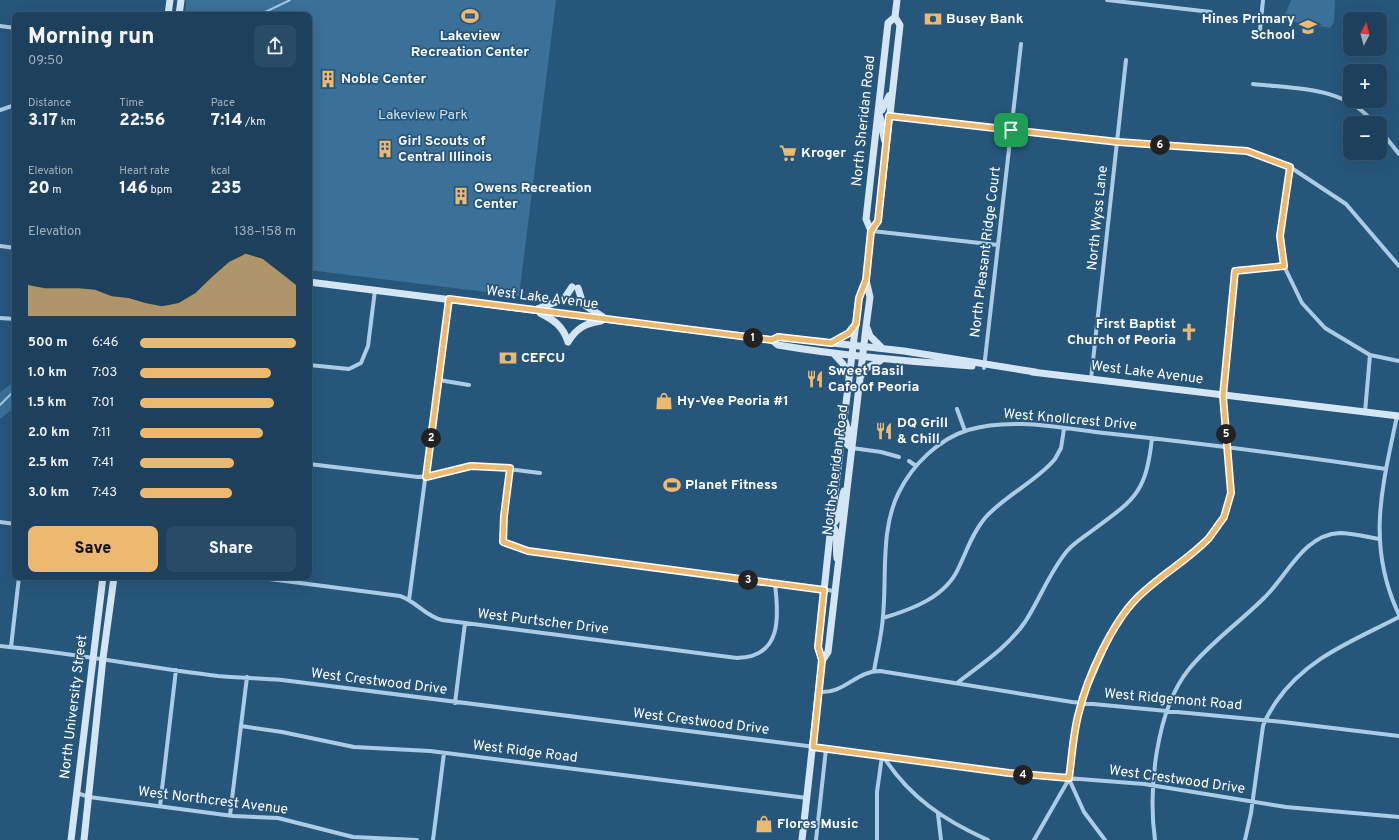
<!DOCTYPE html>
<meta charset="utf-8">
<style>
body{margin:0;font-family:Overpass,sans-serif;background:#2a4b65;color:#f1f3f6;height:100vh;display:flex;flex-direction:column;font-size:15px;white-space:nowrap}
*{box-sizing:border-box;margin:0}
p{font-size:13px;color:#a0afbb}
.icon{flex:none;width:22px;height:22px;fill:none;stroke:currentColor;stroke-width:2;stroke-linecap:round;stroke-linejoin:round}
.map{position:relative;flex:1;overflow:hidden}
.sheet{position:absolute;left:12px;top:12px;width:300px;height:568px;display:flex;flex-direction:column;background:#1d405c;border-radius:8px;box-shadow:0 4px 16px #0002,0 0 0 1px #3b5972}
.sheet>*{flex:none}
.needle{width:26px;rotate:6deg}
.buttons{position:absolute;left:1343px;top:12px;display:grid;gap:8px}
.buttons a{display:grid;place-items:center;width:44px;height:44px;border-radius:8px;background:#1d405c;box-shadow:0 4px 16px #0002,0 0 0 1px #3b5972;font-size:20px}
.pin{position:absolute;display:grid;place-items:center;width:34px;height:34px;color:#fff;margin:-17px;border-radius:8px;box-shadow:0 2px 6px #0006}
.km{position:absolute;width:20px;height:20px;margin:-10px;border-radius:50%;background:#222;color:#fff;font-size:11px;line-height:20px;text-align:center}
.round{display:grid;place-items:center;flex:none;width:42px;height:42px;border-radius:8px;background:#2a4b65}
.headline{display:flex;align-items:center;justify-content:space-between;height:68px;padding:0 16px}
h1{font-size:22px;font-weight:800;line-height:30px}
.stats{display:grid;grid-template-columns:repeat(3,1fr);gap:6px;height:68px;padding:4px 16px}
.stats div{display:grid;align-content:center}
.stats b{font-size:17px;font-weight:800}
.stats small{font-size:11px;font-weight:400}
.stats p{font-size:11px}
.chart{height:112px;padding:8px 16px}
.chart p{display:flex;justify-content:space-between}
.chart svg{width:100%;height:72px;margin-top:4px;fill:#ecb971;opacity:.7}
.cta{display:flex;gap:8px;margin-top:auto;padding:8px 16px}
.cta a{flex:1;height:46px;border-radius:8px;background:#ecb971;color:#111;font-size:16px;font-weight:800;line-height:46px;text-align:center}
.cta a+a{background:#2a4b65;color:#f1f3f6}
ul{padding:0 16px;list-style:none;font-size:13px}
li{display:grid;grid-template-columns:64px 48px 1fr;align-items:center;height:30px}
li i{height:10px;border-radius:5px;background:#ecb971}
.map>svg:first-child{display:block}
</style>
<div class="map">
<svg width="1399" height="840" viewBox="0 0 1399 840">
<rect width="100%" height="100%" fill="#27567b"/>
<path fill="#3b7098" d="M186,0H556L519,296L309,270V15H185Z
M1291,0H1335L1334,22L1330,28L1283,20Z
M15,381V407L0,419V392Z"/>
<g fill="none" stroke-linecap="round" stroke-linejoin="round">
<path stroke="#a0c8e4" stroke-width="2" d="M259,15L290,0
M0,405L15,390"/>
<path stroke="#abcce4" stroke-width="4" d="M1107,0L1211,12
M0,26L15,28
M1260,30L1263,0
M1253,84C1297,89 1344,86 1374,123
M0,110L15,105
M889,116L1118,142L1247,151L1290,167L1346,204L1399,266
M1380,130L1399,154
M1290,167L1280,236L1284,266L1302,303L1325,328L1370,355L1399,361
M872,231L998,245
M0,246L15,248
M0,318L15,319
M309,365L349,369L361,363L368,346L375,290
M984,368L1021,44
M1091,379L1126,60
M439,380L469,385
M1223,395L1235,271L1284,266
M957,409L965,431
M1365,412L1370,355
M1397,416C1382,488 1366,545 1399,615
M852,448L881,452L899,457
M909,461L916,466
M309,464L418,477L429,476L476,465L540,473
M510,469L504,516L503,542L528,551L835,591
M0,522L15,524
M254,577L400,596C416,601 425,616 442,620L737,658C782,657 779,617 775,584
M409,600L449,299
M883,618C913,609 946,597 959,567C967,550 973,532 985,518C1005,495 1036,482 1055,459L1061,448L1064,429
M0,646C73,653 145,667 218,676C239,678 261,678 282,680L935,762L1028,775L1144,784L1286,807L1399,817
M11,647L19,577
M874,671C877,653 882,634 883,616C887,576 880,529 899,492C913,464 939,439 968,430C1011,417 1060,428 1104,433C1199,443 1292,455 1386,469
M957,683C981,664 1007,648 1025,622C1040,599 1049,573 1067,551C1074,543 1084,537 1093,530C1135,499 1146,493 1152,438
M819,692C845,694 855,671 880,671L1072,702L1283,722L1399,736
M455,703L465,623
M241,726L282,732L354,747L430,751L807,798
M883,756C909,797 945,821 988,840
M1069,779L1084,812L1105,840
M77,793L89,797L233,816L278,818L353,837L417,840
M160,806L176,670
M938,814L941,840
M230,815L247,677
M433,840L444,753
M816,840L826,749
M877,840V792L882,756
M1034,840L1069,779L1076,723L1081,703L1115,627L1138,597L1207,540L1217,528L1225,514L1231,487L1223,396
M1155,840C1148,789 1156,710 1189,669C1211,642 1240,622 1264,598C1287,576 1304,534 1340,533C1353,533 1366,537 1379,539
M1245,840L1251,813L1263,726C1266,717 1271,710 1276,702C1306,658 1353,641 1399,617"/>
<path stroke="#d4e6f4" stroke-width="7" d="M168,15L170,0
M179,15L181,0
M885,141C881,131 884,122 878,113L882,110L889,96
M871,231L866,219L888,23L895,17
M309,282L772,340L778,337L904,351L1035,372
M578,288L583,304L603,317
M537,309L564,299L572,287
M540,313C554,320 563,326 568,342
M867,328L870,336L882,348
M772,340L778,345C842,356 907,361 972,366
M568,342C576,329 585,323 601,321
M831,343L849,333L856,324
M834,354L843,364L849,376
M1032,372L1399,416
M861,376L865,369L880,361
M845,421L848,430L847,444L852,448
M837,558C835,548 840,531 831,525C842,519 840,502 844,491
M822,661L828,652L866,327L870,297L866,280
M71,840L103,577
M84,840L103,658L114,577
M802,840L822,661L818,647L831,525L859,298L866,280L871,231L878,221L900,25L895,17L897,0"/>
</g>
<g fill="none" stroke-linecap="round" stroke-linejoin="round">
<g stroke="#fff" stroke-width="8">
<path id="route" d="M889,116L1118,142L1247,151L1290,167L1280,236L1284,266L1235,271L1223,396L1231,493L1224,517L1209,538C1188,560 1159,576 1137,598C1112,623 1087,678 1079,712C1073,733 1072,757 1069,778L1009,773L813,747L822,660L818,647L824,590L528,551L503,542L504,516L510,468L471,466L426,477L449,299L772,340L778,337L831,343L849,333L856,324L859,298L866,280L871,231L878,221Z"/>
</g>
<use href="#route" stroke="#ecb971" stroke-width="5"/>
</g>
<defs>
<g id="stadium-bare" transform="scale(1.38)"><path d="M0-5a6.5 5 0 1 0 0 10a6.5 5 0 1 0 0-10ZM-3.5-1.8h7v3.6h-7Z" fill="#ecb971" stroke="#27567b" stroke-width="2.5" paint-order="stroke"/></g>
<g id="bank-bare" transform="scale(1.38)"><path d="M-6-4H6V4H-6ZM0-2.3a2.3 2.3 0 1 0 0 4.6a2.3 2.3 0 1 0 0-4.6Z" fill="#ecb971" stroke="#27567b" stroke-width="2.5" paint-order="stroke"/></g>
<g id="school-bare" transform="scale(1.38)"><path d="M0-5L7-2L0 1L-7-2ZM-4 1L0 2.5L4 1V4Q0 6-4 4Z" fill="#ecb971" stroke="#27567b" stroke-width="2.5" paint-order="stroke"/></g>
<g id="building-bare" transform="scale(1.38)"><path d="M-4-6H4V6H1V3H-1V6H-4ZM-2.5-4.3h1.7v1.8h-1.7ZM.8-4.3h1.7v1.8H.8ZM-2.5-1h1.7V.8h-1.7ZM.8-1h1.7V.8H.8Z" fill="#ecb971" stroke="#27567b" stroke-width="2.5" paint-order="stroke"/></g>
<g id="supermarket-bare" transform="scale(1.38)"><path d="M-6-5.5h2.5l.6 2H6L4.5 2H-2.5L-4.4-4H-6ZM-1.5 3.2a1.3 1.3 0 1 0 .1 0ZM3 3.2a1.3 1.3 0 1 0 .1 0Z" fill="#ecb971" stroke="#27567b" stroke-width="2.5" paint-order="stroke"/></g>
<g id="church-bare" transform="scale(1.38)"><path d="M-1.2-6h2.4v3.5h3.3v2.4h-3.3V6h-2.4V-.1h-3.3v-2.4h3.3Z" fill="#ecb971" stroke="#27567b" stroke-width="2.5" paint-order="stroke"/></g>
<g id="restaurant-bare" transform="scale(1.38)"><path d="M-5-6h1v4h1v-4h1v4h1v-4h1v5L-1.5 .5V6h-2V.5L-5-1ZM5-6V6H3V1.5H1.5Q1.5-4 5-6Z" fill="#ecb971" stroke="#27567b" stroke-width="2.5" paint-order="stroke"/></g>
<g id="shop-bare" transform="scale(1.38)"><path d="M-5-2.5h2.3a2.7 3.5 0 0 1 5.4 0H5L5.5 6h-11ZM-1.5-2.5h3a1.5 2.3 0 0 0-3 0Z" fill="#ecb971" stroke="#27567b" stroke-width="2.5" paint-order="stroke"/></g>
</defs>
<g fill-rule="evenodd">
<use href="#stadium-bare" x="470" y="16"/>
<use href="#bank-bare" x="933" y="19"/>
<use href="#school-bare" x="1308" y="27"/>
<use href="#building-bare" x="328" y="79"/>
<use href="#building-bare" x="385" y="149"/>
<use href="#supermarket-bare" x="788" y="153"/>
<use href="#building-bare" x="461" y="196"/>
<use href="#church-bare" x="1189" y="332"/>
<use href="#bank-bare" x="508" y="358"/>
<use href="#restaurant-bare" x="815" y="379"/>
<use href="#shop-bare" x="664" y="401"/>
<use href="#restaurant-bare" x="884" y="431"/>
<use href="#stadium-bare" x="672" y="485"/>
<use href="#shop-bare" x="764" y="824"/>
</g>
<g text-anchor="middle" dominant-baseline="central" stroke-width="3.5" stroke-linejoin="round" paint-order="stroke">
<g font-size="14" font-weight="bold" fill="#fff" stroke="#27567b" text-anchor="start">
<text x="946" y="19">Busey Bank</text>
<text x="1295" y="19" text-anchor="end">Hines Primary<tspan x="1295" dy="16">School</tspan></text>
<text x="470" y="36" text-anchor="middle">Lakeview<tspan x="470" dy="16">Recreation Center</tspan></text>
<text x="341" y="79">Noble Center</text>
<text x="398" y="141">Girl Scouts of<tspan x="398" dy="16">Central Illinois</tspan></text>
<text x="801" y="153">Kroger</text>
<text x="474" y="188">Owens Recreation<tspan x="474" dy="16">Center</tspan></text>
<text x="1176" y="324" text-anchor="end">First Baptist<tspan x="1176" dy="16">Church of Peoria</tspan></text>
<text x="521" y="358">CEFCU</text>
<text x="828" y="371">Sweet Basil<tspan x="828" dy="16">Cafe of Peoria</tspan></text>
<text x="677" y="401">Hy-Vee Peoria #1</text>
<text x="897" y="423">DQ Grill<tspan x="897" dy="16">&amp; Chill</tspan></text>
<text x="685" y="485">Planet Fitness</text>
<text x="777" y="824">Flores Music</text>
</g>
<g font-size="14" fill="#cee3f3" stroke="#27567b">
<text x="423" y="115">Lakeview Park</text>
</g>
<g font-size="14" fill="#fff" stroke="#27567b">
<text transform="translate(864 121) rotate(-84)">North Sheridan Road</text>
<text transform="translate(1098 218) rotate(-84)">North Wyss Lane</text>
<text transform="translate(986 252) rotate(-83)">North Pleasant Ridge Court</text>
<text transform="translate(542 298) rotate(7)">West Lake Avenue</text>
<text transform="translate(1147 373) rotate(7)">West Lake Avenue</text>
<text transform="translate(1070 420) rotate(5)">West Knollcrest Drive</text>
<text transform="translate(836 470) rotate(-83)">North Sheridan Road</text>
<text transform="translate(543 622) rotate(7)">West Purtscher Drive</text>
<text transform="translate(379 682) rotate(7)">West Crestwood Drive</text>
<text transform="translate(1173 700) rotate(5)">West Ridgemont Road</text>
<text transform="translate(74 707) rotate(-83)">North University Street</text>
<text transform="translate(701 722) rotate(7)">West Crestwood Drive</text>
<text transform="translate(525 752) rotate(7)">West Ridge Road</text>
<text transform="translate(1177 780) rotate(8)">West Crestwood Drive</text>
<text transform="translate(213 801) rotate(7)">West Northcrest Avenue</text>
</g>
</g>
</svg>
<div class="buttons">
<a><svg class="needle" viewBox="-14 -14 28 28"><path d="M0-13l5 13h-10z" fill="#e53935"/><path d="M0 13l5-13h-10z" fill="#a0afbb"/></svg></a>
<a>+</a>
<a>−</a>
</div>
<div class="pin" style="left:1011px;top:130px;background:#1e9e55"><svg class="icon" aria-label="arrive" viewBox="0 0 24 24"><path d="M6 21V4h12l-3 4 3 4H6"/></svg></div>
<b class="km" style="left:753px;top:338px">1</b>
<b class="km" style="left:431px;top:438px">2</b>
<b class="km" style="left:748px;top:580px">3</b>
<b class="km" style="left:1023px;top:775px">4</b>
<b class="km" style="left:1226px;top:434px">5</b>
<b class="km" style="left:1160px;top:145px">6</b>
<section class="sheet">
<div class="headline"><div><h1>Morning run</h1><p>09:50</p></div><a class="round"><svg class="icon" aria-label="share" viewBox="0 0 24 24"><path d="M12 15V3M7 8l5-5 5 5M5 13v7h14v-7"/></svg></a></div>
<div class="stats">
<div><p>Distance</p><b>3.17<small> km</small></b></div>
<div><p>Time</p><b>22:56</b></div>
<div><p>Pace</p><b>7:14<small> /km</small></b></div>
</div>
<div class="stats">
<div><p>Elevation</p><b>20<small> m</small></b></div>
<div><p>Heart rate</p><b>146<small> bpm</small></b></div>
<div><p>kcal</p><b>235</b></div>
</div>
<div class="chart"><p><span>Elevation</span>138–158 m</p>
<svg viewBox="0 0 160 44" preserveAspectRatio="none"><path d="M0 44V25L10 27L20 27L30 27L40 28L50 32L60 33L70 36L80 38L90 36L100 30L110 20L120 11L130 6L140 9L150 17L160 25V44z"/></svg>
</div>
<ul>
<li><b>500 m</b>6:46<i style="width:100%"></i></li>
<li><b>1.0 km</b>7:03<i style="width:84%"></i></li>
<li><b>1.5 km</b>7:01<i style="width:86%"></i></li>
<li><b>2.0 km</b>7:11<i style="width:79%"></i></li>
<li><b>2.5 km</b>7:41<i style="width:60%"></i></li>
<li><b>3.0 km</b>7:43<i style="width:59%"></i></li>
</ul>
<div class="cta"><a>Save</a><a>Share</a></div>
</section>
</div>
